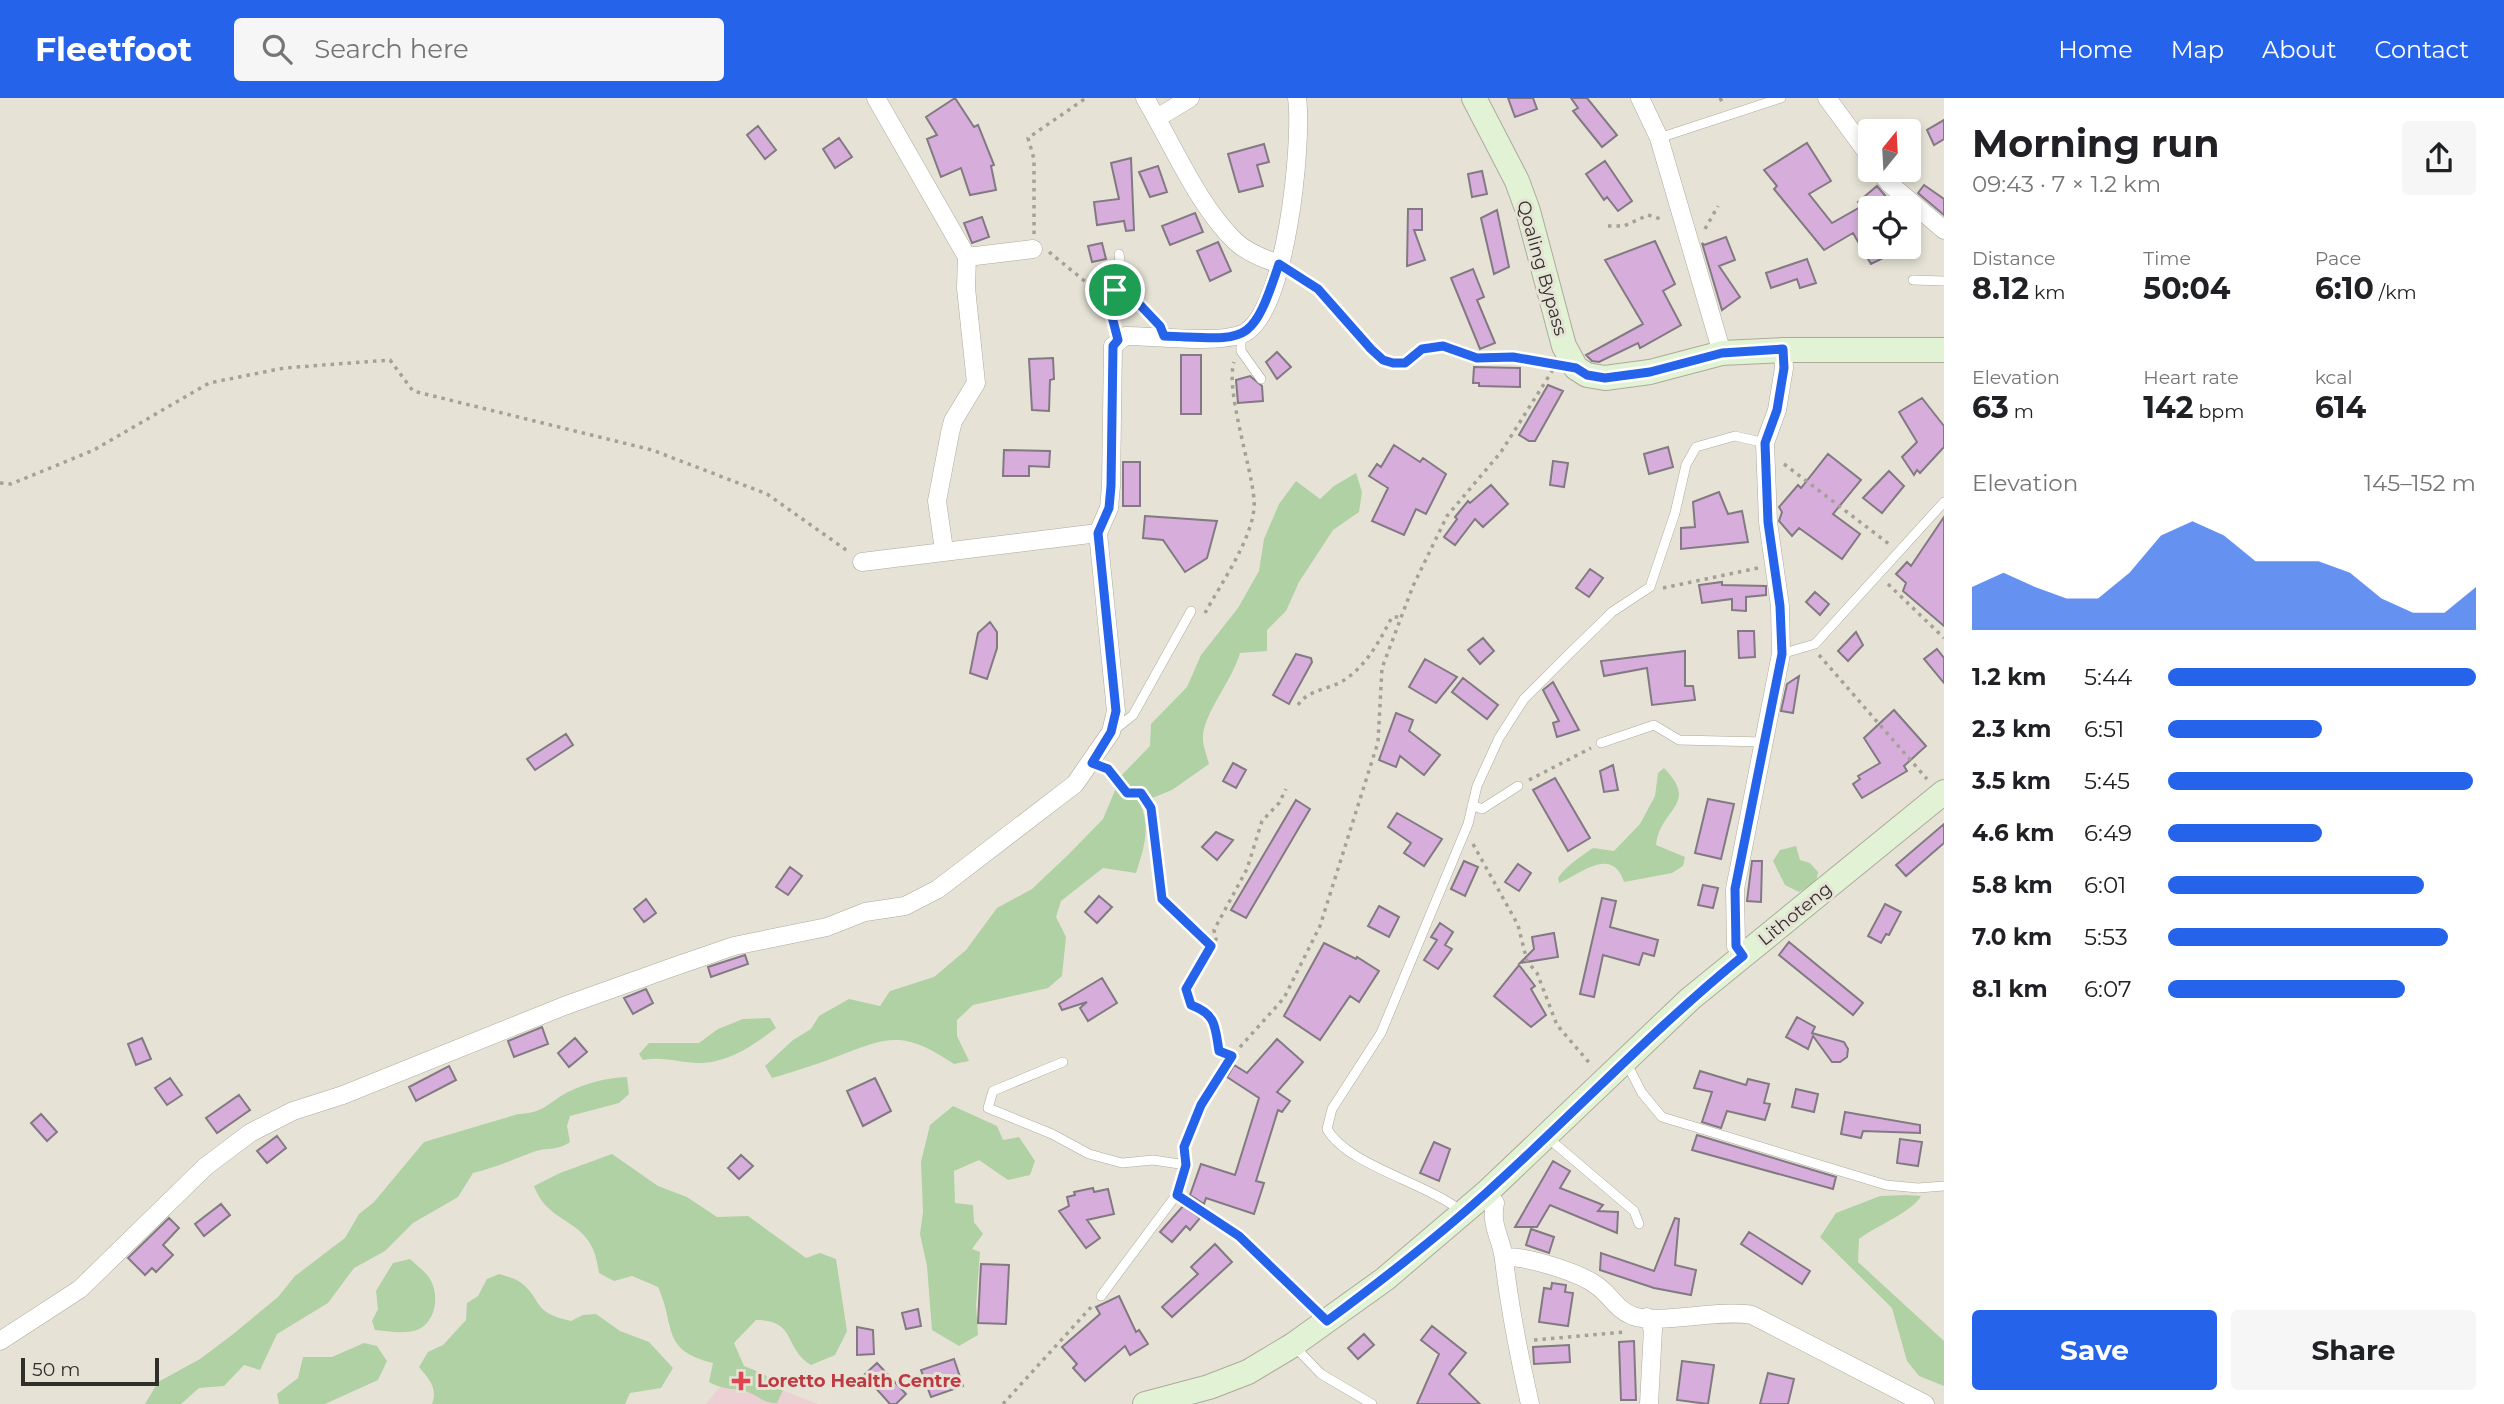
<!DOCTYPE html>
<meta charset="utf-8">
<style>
body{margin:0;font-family:Montserrat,sans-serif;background:#f6f6f6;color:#202124;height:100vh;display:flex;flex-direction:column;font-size:26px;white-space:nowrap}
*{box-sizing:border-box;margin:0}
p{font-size:23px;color:#757577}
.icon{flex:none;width:38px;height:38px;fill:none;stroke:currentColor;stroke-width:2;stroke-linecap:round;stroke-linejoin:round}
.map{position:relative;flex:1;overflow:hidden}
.side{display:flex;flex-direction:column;background:#fff;width:560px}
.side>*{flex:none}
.needle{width:46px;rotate:18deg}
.fabs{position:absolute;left:1858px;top:21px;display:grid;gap:14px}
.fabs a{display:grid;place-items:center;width:63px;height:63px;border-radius:7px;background:#fff;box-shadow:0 4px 10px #0003;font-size:35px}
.scale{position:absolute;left:21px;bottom:18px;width:138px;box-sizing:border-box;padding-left:7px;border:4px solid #302f2a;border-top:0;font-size:19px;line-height:24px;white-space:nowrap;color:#302f2a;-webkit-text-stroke:5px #e6e3d6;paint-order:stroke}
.pin{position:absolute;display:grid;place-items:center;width:60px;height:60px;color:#fff;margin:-30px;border:4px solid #fff;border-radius:50%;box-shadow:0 2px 7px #0007}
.round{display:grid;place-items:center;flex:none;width:74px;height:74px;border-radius:7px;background:#f6f6f6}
.overview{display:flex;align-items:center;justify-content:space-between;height:119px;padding:0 28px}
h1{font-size:38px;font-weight:700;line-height:52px}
.metrics{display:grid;grid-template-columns:repeat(3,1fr);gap:10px;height:119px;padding:7px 28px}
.metrics div{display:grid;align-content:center}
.metrics b{font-size:30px;font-weight:700}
.metrics small{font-size:19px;font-weight:400}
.metrics p{font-size:19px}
.chart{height:196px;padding:14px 28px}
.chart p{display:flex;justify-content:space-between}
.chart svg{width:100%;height:126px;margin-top:7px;fill:#2563eb;opacity:.7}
.cta{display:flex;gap:14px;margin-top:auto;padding:14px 28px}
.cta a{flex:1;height:80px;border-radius:7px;background:#2563eb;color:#fff;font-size:28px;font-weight:700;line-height:80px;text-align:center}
.cta a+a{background:#f6f6f6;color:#202124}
ul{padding:0 28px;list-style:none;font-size:23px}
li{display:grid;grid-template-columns:112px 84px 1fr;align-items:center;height:52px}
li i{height:18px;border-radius:9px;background:#2563eb}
header{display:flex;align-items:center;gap:42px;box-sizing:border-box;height:98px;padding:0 35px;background:#2563eb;color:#fff}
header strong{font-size:33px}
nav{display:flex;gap:38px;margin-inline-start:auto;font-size:24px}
.search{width:490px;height:63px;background:#f6f6f6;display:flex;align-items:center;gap:18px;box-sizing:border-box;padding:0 24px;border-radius:7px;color:#757577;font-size:26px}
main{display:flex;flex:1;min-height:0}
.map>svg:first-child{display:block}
</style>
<header>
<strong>Fleetfoot</strong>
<div class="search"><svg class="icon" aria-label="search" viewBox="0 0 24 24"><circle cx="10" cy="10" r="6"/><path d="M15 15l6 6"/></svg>Search here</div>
<nav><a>Home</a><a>Map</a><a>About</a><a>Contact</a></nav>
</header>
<main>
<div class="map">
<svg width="1944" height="1306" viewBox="0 0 1944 1306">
<rect width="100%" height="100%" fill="#e6e3d6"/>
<path fill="#ecd1d4" d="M733,1273L818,1306H706Z"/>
<path fill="#afd1a4" d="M1356,375L1362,394L1359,414L1333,432L1299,484L1286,513L1267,532V553L1240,555C1233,581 1204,615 1203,638C1202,646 1207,658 1209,666L1172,692L1140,705C1151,730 1144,750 1136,775L1103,770L1061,803L1056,819L1066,839L1062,878L1048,890L973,907L957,922V938L969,963L954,966C906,934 891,937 841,957C818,966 796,973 772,980L765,968L793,942L811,931L819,918L849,901L880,908L890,893L934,879L966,852L997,810L1032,791L1069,756L1103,721L1121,678L1150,648L1151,626L1187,589L1201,557L1238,510L1259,473L1264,441L1279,406L1296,383L1320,401L1334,388Z
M1664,670C1700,707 1660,710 1656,747L1685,759L1683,768L1672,775L1624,784C1612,747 1581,776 1559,785L1558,780C1567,767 1580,759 1593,750L1614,753L1640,726L1655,698L1658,675Z
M1796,748L1800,762L1810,765L1818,774L1816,784L1799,794L1785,787L1773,763L1780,752Z
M770,920L776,930C754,947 731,963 703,965C683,966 664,958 643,962L639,956L649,945H699L718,931L743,921Z
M627,979L629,996L619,1005L570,1018L567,1028L570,1044C558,1053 547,1049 533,1054C512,1062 494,1070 473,1075L458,1099L413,1125L385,1153L354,1170L328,1205L277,1236L260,1272L244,1267L224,1288L199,1290L181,1306H145L158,1284L200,1261L232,1237L278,1199L295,1178L345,1140L359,1116L374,1104L424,1044L518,1016C545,1015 547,1005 568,994C587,985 605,980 627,979Z
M953,1008L997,1028L1003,1042L1019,1039L1035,1063L1030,1077L1008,1082L979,1062L954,1073L955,1105L973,1107L974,1124L983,1136L972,1151L980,1154L976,1208L978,1237L959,1248L932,1232L927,1168L920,1136L923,1114L921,1064L930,1027Z
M612,1056L658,1088L687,1099L717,1119L748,1118L806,1160L820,1155L836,1161L847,1233L835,1257L811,1267C783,1250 797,1222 756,1222L734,1245L744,1268L764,1276L783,1292L777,1305C762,1306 755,1294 741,1292C728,1290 722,1291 709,1284L713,1265C660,1252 676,1228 658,1189L632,1178L614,1183L599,1175C593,1117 550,1131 534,1088L560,1075Z
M1906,1097L1921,1098C1912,1114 1876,1128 1859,1141L1858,1164L1944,1243V1288L1919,1278L1907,1263L1892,1210L1820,1139L1836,1115L1880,1098Z
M410,1161C416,1167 426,1174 430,1181C439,1196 437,1222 419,1231C407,1237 387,1233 375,1232L372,1223L378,1211L376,1193L393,1165Z
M499,1176C505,1178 515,1180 520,1184C544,1202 530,1214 571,1223L583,1217L596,1216L620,1233L649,1244L673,1270L661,1290L630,1295L625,1306H432C438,1290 429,1281 419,1269L428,1254L443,1247L466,1222L467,1205L478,1198L487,1181Z
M364,1245L377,1248L387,1263L378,1282L325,1306H279L277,1296L298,1280L303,1259H332Z"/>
<path fill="#d7aedb" stroke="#827983" stroke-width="2" d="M955,0L974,29L978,27L994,67L991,68L996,92L970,97L961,70L941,79L927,41L937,37L926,19Z
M1508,0H1533L1537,11L1515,19Z
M1571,0H1587L1617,37L1602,49L1573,13L1578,10Z
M1944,22V41L1934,47L1927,32Z
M758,28L776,52L765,61L747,37Z
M839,40L852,59L835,70L823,51Z
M1807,45L1831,83L1809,96L1832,125L1862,108L1858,104L1877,88L1888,101L1878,110H1871V116L1864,122L1871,134V149H1879L1885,159L1871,166L1853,135L1824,152L1774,91L1777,88L1764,72Z
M1264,46L1269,64L1257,67L1263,88L1239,94L1228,56Z
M1131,60L1134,132L1126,133L1124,123L1097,127L1094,104L1119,101L1111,65Z
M1605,63L1632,103L1618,113L1607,99L1604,102L1586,76Z
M1158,68L1167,94L1150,99L1139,74Z
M1482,73L1487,96L1472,99L1468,76Z
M1924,87L1944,101V117L1918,95Z
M1408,111H1422V132H1414L1425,162L1407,168Z
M1497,112L1509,169L1494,176L1481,120Z
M1195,115L1203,134L1170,147L1162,128Z
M982,119L989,139L972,145L964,125Z
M1726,139L1735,162L1719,168L1740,199L1722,212L1702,145L1704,147Z
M1655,143L1675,186L1663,193L1681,227L1640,250L1638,245L1599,264L1592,263L1586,257L1643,226L1605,162Z
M1218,144L1231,173L1210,183L1197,153Z
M1102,145L1106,161L1092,164L1088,148Z
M1807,161L1816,185L1800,190L1797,181L1771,190L1766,175Z
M1473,171L1484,199L1477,202L1495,245L1480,251L1451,180Z
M1277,254L1291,269L1277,281L1266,264Z
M1181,257H1201V316H1181Z
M1053,260L1054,281L1050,282L1049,313L1032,312L1029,261Z
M1474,269L1520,270V289L1479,288V285H1473Z
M1250,278L1262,288L1263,303L1238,305L1236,282Z
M1548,287L1563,293L1535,343H1529L1519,337Z
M1922,300L1944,328V349L1920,375L1917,372L1914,377L1902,359L1917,344L1899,314Z
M1394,347L1420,364L1423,360L1446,376L1426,416L1416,411L1404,437L1372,423L1388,390L1369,378L1377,366L1381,369Z
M1668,349L1673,369L1649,376L1644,356Z
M1004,352L1050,353L1049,369L1029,368V378H1003Z
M1828,356L1861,382L1833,416L1860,436L1842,461L1799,430L1792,438L1779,423L1782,414L1779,409L1798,387L1801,390Z
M1553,363L1568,365L1564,389L1550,387Z
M1123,364H1140V408H1123Z
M1889,373L1904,388L1882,415L1863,400Z
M1491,387L1508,406L1483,429L1475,421L1455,447L1444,439L1457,421L1455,419L1468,403L1470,405Z
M1719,394L1728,416L1742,413L1748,444L1681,451V430L1695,429L1693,404Z
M1145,418L1217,423L1207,460L1185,474L1163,442L1143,440Z
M1944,419V528L1903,493L1906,485L1896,476L1907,464L1911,468Z
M1590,471L1603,480L1589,499L1576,490Z
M1722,484V487L1766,488V497L1746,499V513L1732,512V501L1702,505L1699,487Z
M1815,494L1829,506L1820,517L1806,504Z
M990,524L997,534V550L987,581L970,575L978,535Z
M1738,533H1754L1755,559L1739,560Z
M1856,534L1863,547L1848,563L1838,553Z
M1483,540L1494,553L1480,566L1468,552Z
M1937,551L1944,560V585L1924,561Z
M1685,553V588H1693L1695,602L1652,607L1647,570L1604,578L1601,563Z
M1296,556L1311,560L1312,564L1289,606L1273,597Z
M1425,561L1457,579L1436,605L1409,589Z
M1799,578L1793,615L1781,613L1787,586Z
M1463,580L1498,607L1487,621L1452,594Z
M1553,584L1579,632L1557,639L1553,625L1559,623L1543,592Z
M1894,612L1926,648L1904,668L1907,673L1862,700L1853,686L1860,681L1858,678L1880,665L1864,640Z
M1396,615L1413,622L1409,633L1440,657L1424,677L1400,658L1396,669L1379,662Z
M566,636L573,647L535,672L527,661Z
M1233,665L1246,672L1236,690L1223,683Z
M1613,667L1618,692L1604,694L1600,673Z
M1555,680L1590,740L1568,753L1533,692Z
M1708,701L1734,706L1721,761L1695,755Z
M1296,702L1310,711L1246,820L1231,812Z
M1397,715L1442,741L1424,768L1404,755L1411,745L1388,729Z
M1944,726V745L1906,778L1896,767Z
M1216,734L1233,742L1217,762L1202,749Z
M1464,763L1478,769L1465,798L1451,791Z
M1752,763H1762L1761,804L1747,803Z
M1518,766L1531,775L1519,793L1505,784Z
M790,769L802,778L788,797L776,789Z
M1703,787L1718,790L1713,810L1698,807Z
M1099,798L1112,809L1097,825L1085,814Z
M1602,800L1616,803L1610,829L1658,842L1654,858L1643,855L1639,867L1603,857L1594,899L1580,896Z
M646,801L656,815L644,824L634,811Z
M1885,806L1901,814L1889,837L1886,836L1881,845L1868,838Z
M1379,808L1399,819L1389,839L1368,828Z
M1440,825L1453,834L1445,847L1452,851L1438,871L1424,862L1437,842L1431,839Z
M1554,835L1558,859L1520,865L1534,851L1532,839Z
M1789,844L1863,905L1853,917L1779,857Z
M1324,845L1356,861L1357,859L1379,873L1359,904L1350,898L1320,942L1284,918Z
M745,857L748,866L711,879L708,869Z
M1519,867L1535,888L1531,891L1546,917L1531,929L1494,898Z
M1102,880L1117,905L1088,923L1080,910L1087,904L1062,912L1059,906Z
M646,891L653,905L633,916L624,900Z
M1797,919L1815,929L1812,935L1844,944L1848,951L1847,959L1840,964H1832L1813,938L1808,951L1786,939Z
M542,929L548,946L514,959L508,943Z
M142,940L151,961L136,967L128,946Z
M575,940L587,954L569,969L558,955Z
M1277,941L1303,964L1277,994L1290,1003L1282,1014L1278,1012L1256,1083L1264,1085L1254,1116L1206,1100L1204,1106L1190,1097L1201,1066L1235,1077L1259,1000L1227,979L1234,967L1247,975Z
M449,968L456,982L416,1003L409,989Z
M1700,973L1746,987L1748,981L1769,986L1764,1005L1770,1006L1765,1022L1727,1013L1721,1030L1702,1024L1712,994L1694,990Z
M170,980L182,997L167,1007L155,990Z
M875,980L891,1013L863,1028L847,993Z
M1796,991L1818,996L1814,1014L1792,1009Z
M239,997L250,1012L217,1035L206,1020Z
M1845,1014L1920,1027V1035L1863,1033L1861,1040L1841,1036Z
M41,1016L57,1034L47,1043L31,1025Z
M1697,1037L1836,1079L1833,1091L1692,1052Z
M277,1038L286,1050L267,1065L257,1053Z
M1900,1041L1922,1044L1918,1068L1897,1065Z
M1434,1044L1450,1051L1439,1083L1420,1075Z
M741,1057L753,1068L739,1081L728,1070Z
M1553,1063L1570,1073L1560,1090L1603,1107L1598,1113L1618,1114L1617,1135L1550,1107L1537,1129H1515Z
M1093,1090L1094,1094L1108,1091L1114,1116L1087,1122L1100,1140L1086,1150L1059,1113L1069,1108L1067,1099L1075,1097L1074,1094Z
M221,1106L230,1117L204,1138L195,1126Z
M1183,1108L1200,1120L1190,1132L1186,1128L1172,1144L1160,1134Z
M169,1120L179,1130L163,1147L173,1157L156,1174L152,1170L145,1177L128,1160Z
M1675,1120L1679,1121L1675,1167L1696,1172L1691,1197L1654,1190L1600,1172L1601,1155L1654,1173Z
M1531,1131L1554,1139L1549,1155L1526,1147Z
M1749,1134L1810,1173L1802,1186L1741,1146Z
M1215,1146L1232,1164L1172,1219L1162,1209L1198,1176L1191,1169Z
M981,1166L1009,1167L1006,1226L978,1225Z
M1552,1185L1566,1187L1565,1194L1573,1195L1568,1228L1539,1224L1544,1190L1551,1191Z
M1119,1198L1136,1234L1139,1232L1148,1246L1130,1257L1125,1248L1085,1283L1073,1270L1077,1266L1062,1249L1100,1216L1096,1209Z
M918,1211L921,1228L906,1231L902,1215Z
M1432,1228L1466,1255L1449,1276L1480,1306H1417L1439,1256L1421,1242Z
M857,1229L873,1232L874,1256L857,1257Z
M1364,1236L1374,1247L1358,1261L1348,1250Z
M1634,1243L1636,1302H1621L1619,1244Z
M1569,1247L1570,1264L1534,1266L1533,1249Z
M954,1261L963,1288L931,1299L921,1272Z
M1682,1263L1714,1267L1708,1306L1677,1302Z
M877,1265L906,1296L896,1306H890L864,1277Z
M1768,1275L1794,1281L1788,1306H1760Z"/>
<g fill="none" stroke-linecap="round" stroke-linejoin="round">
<g stroke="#ada99d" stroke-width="10">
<path id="lane" d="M1659,40L1781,0
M1119,156L1124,190L1160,228L1164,238
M1913,182L1944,183
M1241,237V253L1261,281
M1781,556L1815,546L1944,404
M1113,633L1133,617L1191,513
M1601,645L1654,627L1679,642L1764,644
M1472,707L1482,711L1518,688
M1063,964L993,993L988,1010L1052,1036L1089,1056L1122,1065L1153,1062L1186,1067L1177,1096L1101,1198
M1627,966L1642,995L1662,1019L1886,1087L1918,1090L1944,1088
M1547,1039L1634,1113L1639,1126
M1177,1096L1239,1137L1325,1221
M1461,1113C1427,1085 1347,1067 1327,1031L1332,1011L1381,935L1468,726L1477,688L1499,640L1524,601L1567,558L1612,514L1650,489L1675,415L1686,367L1696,349L1735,338L1765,345
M1294,1248L1321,1276L1372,1306"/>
</g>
<g stroke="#ada99d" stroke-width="19">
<path id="street" d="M876,0L967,159L966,190L976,285L953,323L950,335L937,403L944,452
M1145,0C1172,45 1198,108 1236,144C1248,155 1264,161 1279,166
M1640,0L1659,40L1722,255
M1827,0L1871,60
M1157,20L1190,0
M1879,72L1890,86L1944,132
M967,159L1033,151
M862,464L1098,435L1109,410L1111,388L1113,248L1125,238C1154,238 1217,246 1242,236C1286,219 1303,43 1297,0
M1743,858L1736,848L1735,791L1781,556L1780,508L1768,424L1765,345L1777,312L1784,270L1783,252
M1486,1095L1495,1105C1490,1129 1502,1140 1504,1162C1510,1212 1519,1258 1530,1306
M1504,1159C1526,1158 1578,1174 1596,1187C1611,1197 1615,1211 1633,1218C1658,1227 1718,1211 1752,1217L1925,1306
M1647,1219L1653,1231L1649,1306
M0,1243L80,1191L205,1069L250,1035L293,1013L343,997L564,908L673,869L734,848L827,829L865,814L905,808L938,791L1075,686L1111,634L1116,613L1098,435"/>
</g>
<g stroke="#ada99d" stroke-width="26">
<path id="secondary" d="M1474,0L1517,83L1528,113L1564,248L1576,270L1587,277L1605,280L1650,274L1722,255L1783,252H1944
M1145,1306L1209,1289L1248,1274L1293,1247L1385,1181L1486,1095L1690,901L1944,694"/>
</g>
<path stroke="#a4a197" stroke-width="3.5" stroke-dasharray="3.5 5" stroke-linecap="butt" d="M1720,0L1724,7
M1608,128H1624L1648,117L1664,122
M1705,131L1718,108
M1034,136V61L1028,40L1086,0
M1049,154L1103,198L1112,193
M1296,177L1318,191L1383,263L1405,265L1421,251L1432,248H1443L1477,260L1513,259L1551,268
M1103,198L1110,211L1112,226
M1784,366L1889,446
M0,385L11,386L94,352L209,285L284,270L390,262L413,293L652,352L767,396L849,454
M1888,486L1944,540
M1663,490L1758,470
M1205,515C1220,487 1257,435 1254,402C1252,370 1225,292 1234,264
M1819,557L1927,681
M1298,607C1308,592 1326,592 1341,584C1366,569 1379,544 1392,519H1402
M1106,670L1127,695H1141L1151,710L1162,801L1211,848
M1529,682L1591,650
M1473,746L1518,827L1527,863L1537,875L1557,927L1592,968
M1232,958L1219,952C1215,928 1216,916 1191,907L1186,891L1216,841L1214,832L1247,771L1262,723L1279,705L1286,691
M1184,1053L1201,1007L1232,958L1284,900L1320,828L1378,644L1382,570L1413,488L1447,418L1501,354L1554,270
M1534,1242L1624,1234
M1003,1306L1093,1207"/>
<use href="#lane" stroke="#fff" stroke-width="9"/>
<use href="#street" stroke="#fff" stroke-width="18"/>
<use href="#secondary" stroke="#e2f2d4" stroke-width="24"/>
</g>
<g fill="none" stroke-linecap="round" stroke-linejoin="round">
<g stroke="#fff" stroke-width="14">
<path id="route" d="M1279,166L1318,191L1371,251L1383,262L1393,265H1405L1422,251L1443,248L1477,260L1513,259L1576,270L1587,277L1605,280L1650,274L1722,255L1783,251L1784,270L1777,312L1765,345L1768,424L1780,508L1782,556L1735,791L1736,848L1743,858C1652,932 1572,1018 1485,1096C1435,1141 1381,1183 1327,1223L1239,1138L1177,1097L1186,1067L1184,1049L1201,1007L1232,958L1219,953C1215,928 1216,916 1191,907L1186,891L1211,848L1162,801L1151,710L1141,695H1127L1108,671L1092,665L1111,634L1116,613L1098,435L1109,410L1111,388L1113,248L1118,242L1110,211L1103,198L1124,190L1160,228L1164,238C1248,241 1251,250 1279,166Z"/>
</g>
<use href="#route" stroke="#2563eb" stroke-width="9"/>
</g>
<path fill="#e0444e" stroke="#e6e3d6" stroke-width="2.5" d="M737.5 1272.5h7v7h7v7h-7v7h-7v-7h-7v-7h7z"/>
<g text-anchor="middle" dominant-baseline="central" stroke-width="6" stroke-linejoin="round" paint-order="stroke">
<g font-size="18" fill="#302f2a" stroke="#e6e3d6">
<text transform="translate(1542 170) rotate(74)">Qoaling Bypass</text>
<text transform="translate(1795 816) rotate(-39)">Lithoteng</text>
</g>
<g font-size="18" font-weight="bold" fill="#be3a42" stroke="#e6e3d6" text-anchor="start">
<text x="757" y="1283">Loretto Health Centre</text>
</g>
</g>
</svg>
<div class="fabs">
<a><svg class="needle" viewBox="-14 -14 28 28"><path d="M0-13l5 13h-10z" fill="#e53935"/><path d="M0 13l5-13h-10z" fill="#757577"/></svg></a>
<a><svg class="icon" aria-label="locate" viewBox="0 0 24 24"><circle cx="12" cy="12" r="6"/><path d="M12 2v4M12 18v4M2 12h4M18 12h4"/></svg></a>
</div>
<div class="scale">50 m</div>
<div class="pin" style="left:1115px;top:192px;background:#1e9e55"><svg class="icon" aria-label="arrive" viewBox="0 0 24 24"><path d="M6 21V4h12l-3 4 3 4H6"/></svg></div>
</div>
<section class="side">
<div class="overview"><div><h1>Morning run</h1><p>09:43 · 7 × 1.2 km</p></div><a class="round"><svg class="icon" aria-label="share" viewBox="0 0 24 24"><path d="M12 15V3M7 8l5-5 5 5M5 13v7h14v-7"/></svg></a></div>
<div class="metrics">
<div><p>Distance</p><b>8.12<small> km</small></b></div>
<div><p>Time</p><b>50:04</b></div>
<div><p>Pace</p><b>6:10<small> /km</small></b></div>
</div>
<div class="metrics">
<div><p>Elevation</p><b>63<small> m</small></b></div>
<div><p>Heart rate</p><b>142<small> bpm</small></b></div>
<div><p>kcal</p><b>614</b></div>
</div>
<div class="chart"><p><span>Elevation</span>145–152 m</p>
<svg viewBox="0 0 160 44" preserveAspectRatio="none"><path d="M0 44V29L10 24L20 29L30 33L40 33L50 24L60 11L70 6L80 11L90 20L100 20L110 20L120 24L130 33L140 38L150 38L160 29V44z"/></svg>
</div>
<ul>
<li><b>1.2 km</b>5:44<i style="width:100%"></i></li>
<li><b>2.3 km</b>6:51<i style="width:50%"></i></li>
<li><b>3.5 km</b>5:45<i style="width:99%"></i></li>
<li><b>4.6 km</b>6:49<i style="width:50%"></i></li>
<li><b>5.8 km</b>6:01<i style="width:83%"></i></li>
<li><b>7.0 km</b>5:53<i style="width:91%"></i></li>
<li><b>8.1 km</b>6:07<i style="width:77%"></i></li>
</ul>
<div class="cta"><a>Save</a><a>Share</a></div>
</section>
</main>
